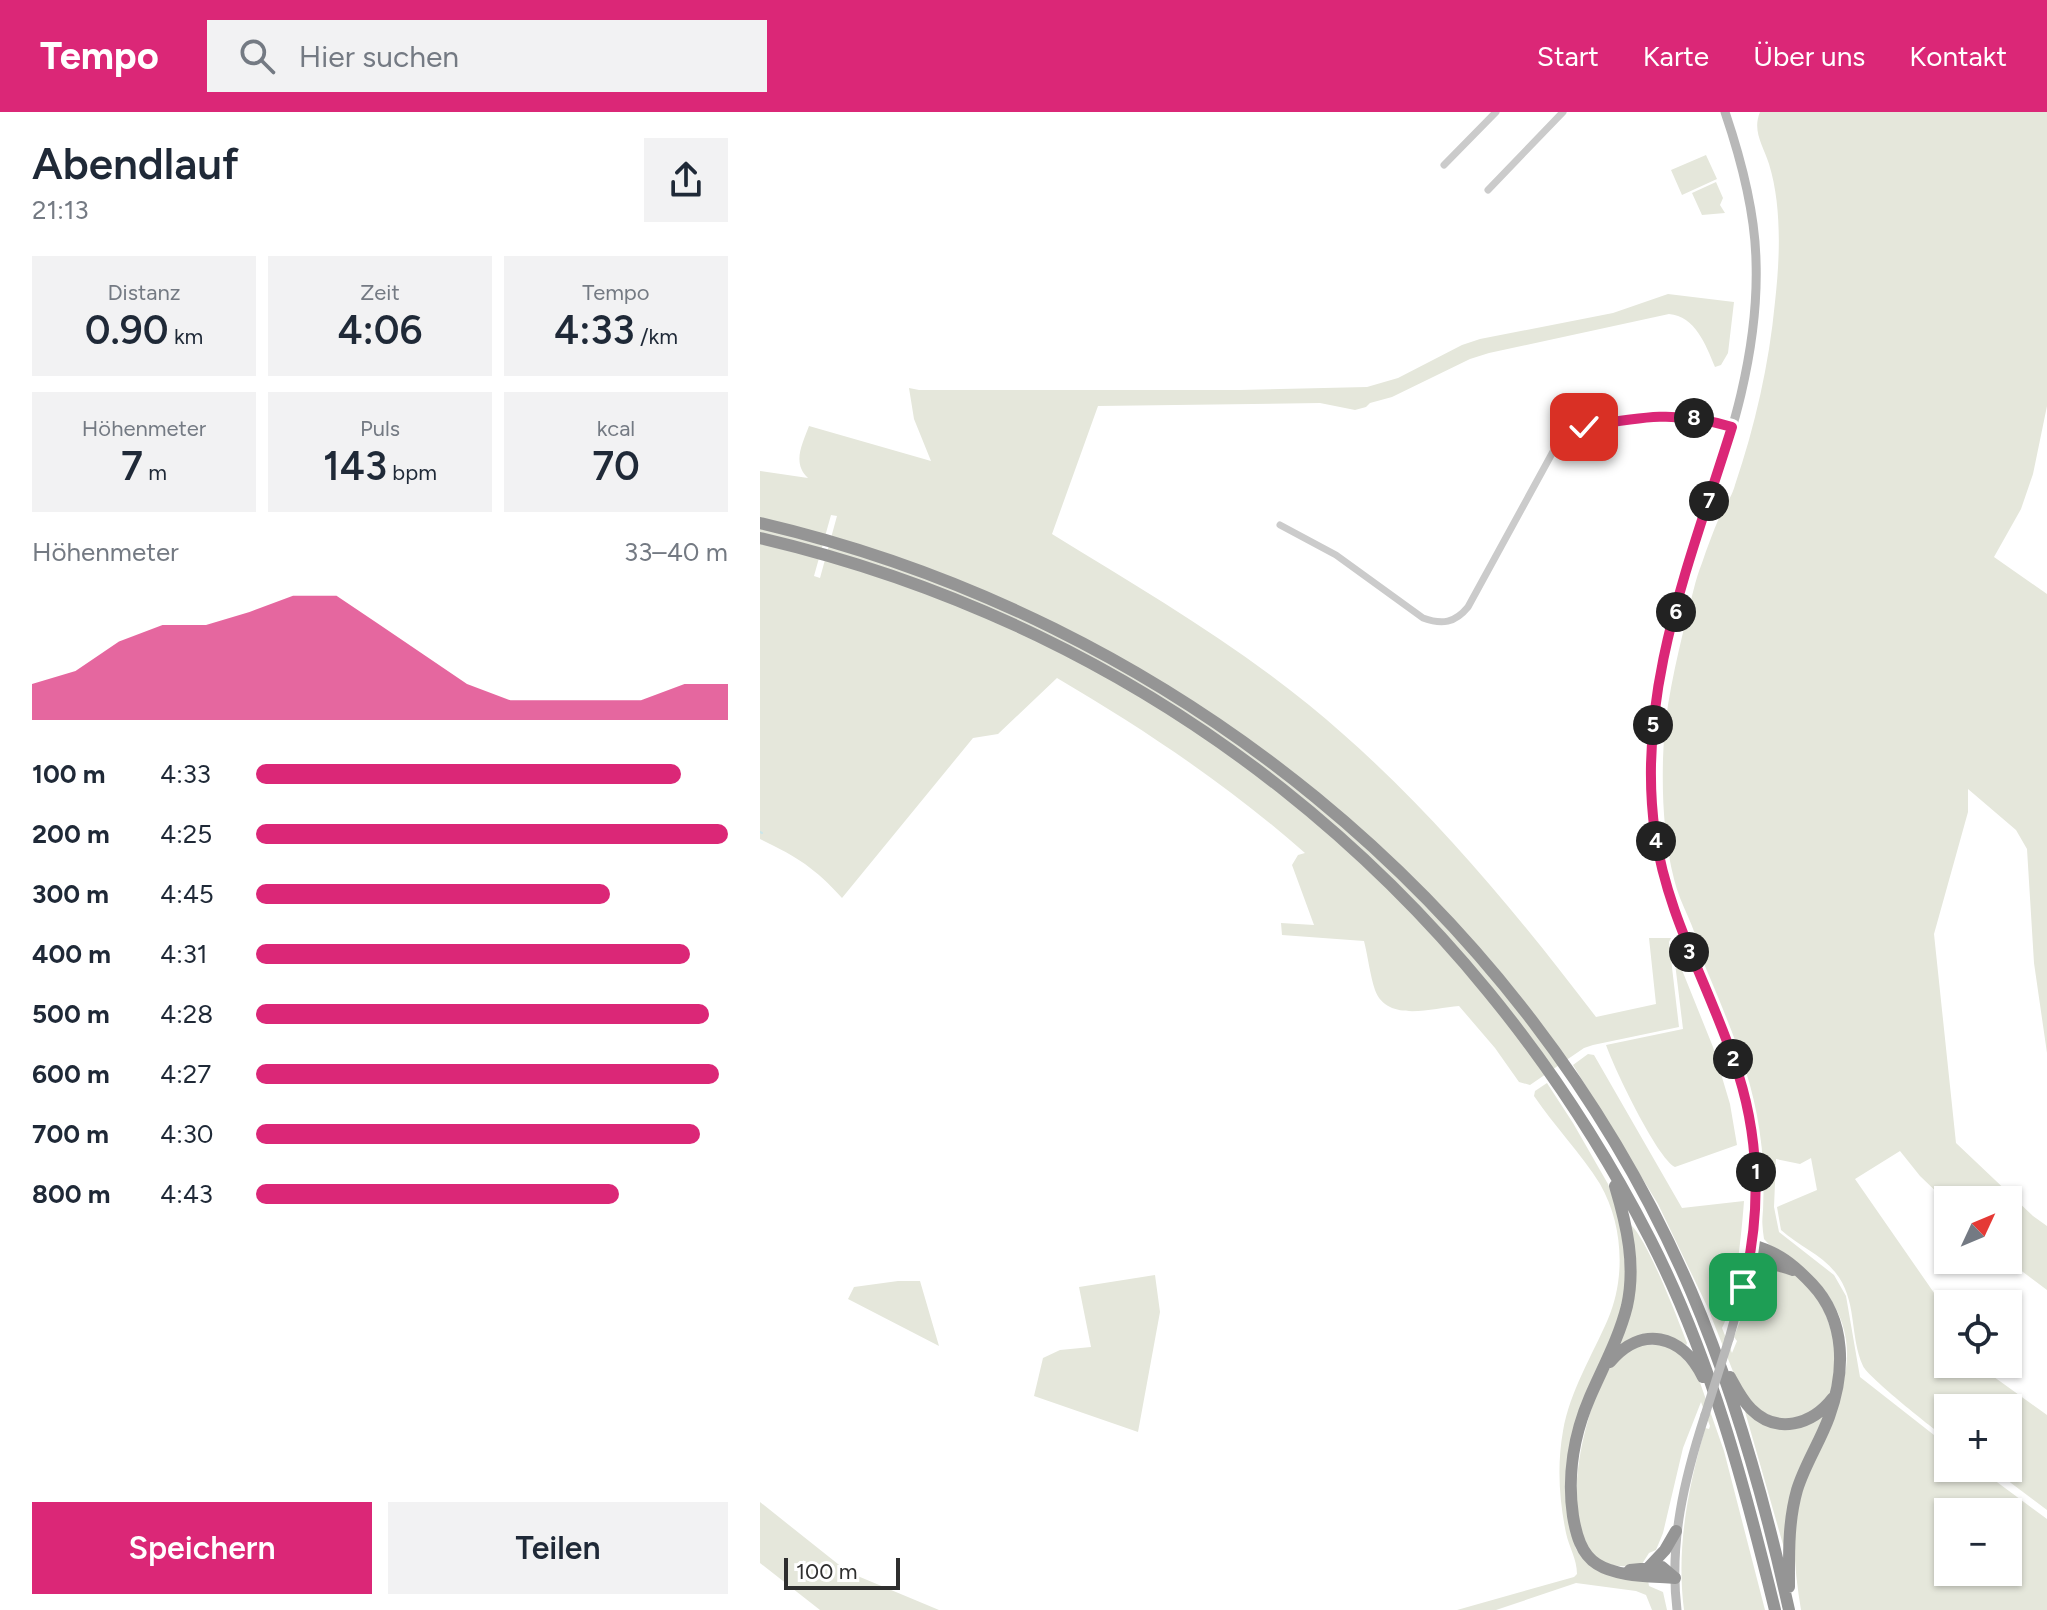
<!DOCTYPE html>
<html lang="de">
<meta charset="utf-8">
<style>
body{margin:0;font-family:Figtree,sans-serif;background:#f2f2f3;color:#1f2937;height:100vh;display:flex;flex-direction:column;font-size:30px;white-space:nowrap}
*{box-sizing:border-box;margin:0}
p{font-size:26px;color:#747a83}
.icon{flex:none;width:44px;height:44px;fill:none;stroke:currentColor;stroke-width:2;stroke-linecap:round;stroke-linejoin:round}
.map{position:relative;flex:1;overflow:hidden}
.drawer{display:flex;flex-direction:column;background:#fff;width:760px}
.drawer>*{flex:none}
.needle{width:52px;rotate:46deg}
.buttons{position:absolute;left:1174px;top:1074px;display:grid;gap:16px}
.buttons a{display:grid;place-items:center;width:88px;height:88px;border-radius:0px;background:#fff;box-shadow:0 2px 6px #0004;font-size:40px}
.scale{position:absolute;left:24px;bottom:20px;width:116px;box-sizing:border-box;padding-left:8px;border:4px solid #2e2e2e;border-top:0;font-size:22px;line-height:28px;white-space:nowrap;color:#2e2e2e;-webkit-text-stroke:6px #fff;paint-order:stroke}
.pin{position:absolute;display:grid;place-items:center;width:68px;height:68px;color:#fff;margin:-34px;border-radius:16px;box-shadow:0 4px 12px #0006}
.km{position:absolute;width:40px;height:40px;margin:-20px;border-radius:50%;background:#222;color:#fff;font-size:22px;line-height:40px;text-align:center}
.round{display:grid;place-items:center;flex:none;width:84px;height:84px;border-radius:0px;background:#f2f2f3}
.summary{display:flex;align-items:center;justify-content:space-between;height:136px;padding:0 32px}
h1{font-size:44px;font-weight:600;line-height:60px}
.metrics{display:grid;grid-template-columns:repeat(3,1fr);gap:12px;height:136px;padding:8px 32px}
.metrics div{display:grid;align-content:center;border-radius:0px;background:#f2f2f3;text-align:center}
.metrics b{font-size:40px;font-weight:600}
.metrics small{font-size:22px;font-weight:400}
.metrics p{font-size:22px}
.chart{height:224px;padding:16px 32px}
.chart p{display:flex;justify-content:space-between}
.chart svg{width:100%;height:144px;margin-top:8px;fill:#db2777;opacity:.7}
.cta{display:flex;gap:16px;margin-top:auto;padding:16px 32px}
.cta a{flex:1;height:92px;border-radius:0px;background:#db2777;color:#fff;font-size:32px;font-weight:600;line-height:92px;text-align:center}
.cta a+a{background:#f2f2f3;color:#1f2937}
ul{padding:0 32px;list-style:none;font-size:26px}
li{display:grid;grid-template-columns:128px 96px 1fr;align-items:center;height:60px}
li i{height:20px;border-radius:10px;background:#db2777}
header{display:flex;align-items:center;gap:48px;box-sizing:border-box;height:112px;padding:0 40px;background:#db2777;color:#fff}
header strong{font-size:38px}
nav{display:flex;gap:44px;margin-inline-start:auto;font-size:28px}
.search{width:560px;height:72px;background:#f2f2f3;display:flex;align-items:center;gap:20px;box-sizing:border-box;padding:0 28px;border-radius:0px;color:#747a83;font-size:30px}
main{display:flex;flex:1;min-height:0}
.map>svg:first-child{display:block}
</style>
<header>
<strong>Tempo</strong>
<div class="search"><svg class="icon" aria-label="search" viewBox="0 0 24 24"><circle cx="10" cy="10" r="6"/><path d="M15 15l6 6"/></svg>Hier suchen</div>
<nav><a>Start</a><a>Karte</a><a>Über uns</a><a>Kontakt</a></nav>
</header>
<main>
<section class="drawer">
<div class="summary"><div><h1>Abendlauf</h1><p>21:13</p></div><a class="round"><svg class="icon" aria-label="share" viewBox="0 0 24 24"><path d="M12 15V3M7 8l5-5 5 5M5 13v7h14v-7"/></svg></a></div>
<div class="metrics">
<div><p>Distanz</p><b>0.90<small> km</small></b></div>
<div><p>Zeit</p><b>4:06</b></div>
<div><p>Tempo</p><b>4:33<small> /km</small></b></div>
</div>
<div class="metrics">
<div><p>Höhenmeter</p><b>7<small> m</small></b></div>
<div><p>Puls</p><b>143<small> bpm</small></b></div>
<div><p>kcal</p><b>70</b></div>
</div>
<div class="chart"><p><span>Höhenmeter</span>33–40 m</p>
<svg viewBox="0 0 160 44" preserveAspectRatio="none"><path d="M0 44V33L10 29L20 20L30 15L40 15L50 11L60 6L70 6L80 15L90 24L100 33L110 38L120 38L130 38L140 38L150 33L160 33V44z"/></svg>
</div>
<ul>
<li><b>100 m</b>4:33<i style="width:90%"></i></li>
<li><b>200 m</b>4:25<i style="width:100%"></i></li>
<li><b>300 m</b>4:45<i style="width:75%"></i></li>
<li><b>400 m</b>4:31<i style="width:92%"></i></li>
<li><b>500 m</b>4:28<i style="width:96%"></i></li>
<li><b>600 m</b>4:27<i style="width:98%"></i></li>
<li><b>700 m</b>4:30<i style="width:94%"></i></li>
<li><b>800 m</b>4:43<i style="width:77%"></i></li>
</ul>
<div class="cta"><a>Speichern</a><a>Teilen</a></div>
</section>
<div class="map">
<svg width="1287" height="1498" viewBox="0 0 1287 1498">
<rect width="100%" height="100%" fill="#fff"/>
<path fill="#e5e7db" fill-rule="evenodd" d="M1000,0H1287V294L1273,362L1261,397L1234,445L1287,482V941L1274,851L1267,737L1256,718L1208,677V700L1174,822L1196,1031L1273,1104L1287,1114V1178L1247,1148L1248,1088H1188V1091L1160,1064L1140,1039L1095,1067L1188,1201V1220L1182,1227L1188,1232V1252H1216L1287,1303V1398L1231,1356H1248V1296H1188V1327C1174,1318 1108,1265 1103,1254C1089,1223 1098,1188 1075,1160C1061,1142 1037,1133 1021,1118L1017,1095L1057,1078L1051,1046L1040,1052L1016,1047L1014,1095L1019,1120L1074,1163L1086,1184L1100,1265L1188,1334V1356H1218L1287,1407V1498H1041C1034,1456 1030,1413 1043,1371C1065,1306 1114,1252 1068,1183C1052,1159 1023,1148 1004,1127C999,1096 1006,1064 1001,1033C990,966 963,908 936,846L938,840L940,841C936,815 920,793 914,767C904,728 902,687 903,647C904,598 916,550 927,504C932,486 935,468 942,451C947,436 953,420 959,406C964,395 972,385 975,373C995,314 1009,253 1015,190C1020,146 1022,94 1009,52C1003,33 992,19 1000,0ZM1188,1400H1248V1460H1188Z
M946,43L957,67L922,83L911,58Z
M956,70L963,86L960,93L965,101L942,103L932,81Z
M908,182L974,190L968,241L961,253L955,255C946,233 935,204 909,202L729,241L710,247L632,285L610,291L606,295L595,298L560,291L338,294L292,422C380,476 469,528 549,593C659,683 750,792 836,905L896,892L889,826H911L909,830L919,915L833,933L824,936L770,973L759,970L735,936L699,894C672,896 627,911 615,878C610,863 608,845 604,829L522,823L521,811L554,813L532,753L538,743L545,741C469,674 384,617 297,566L238,622L213,626L82,786C54,755 37,745 0,727V359L48,366C32,351 42,333 49,314L171,349L154,307L149,276L159,278H480L607,275L638,266L702,233L720,227L853,201ZM71,403L77,404L60,466L54,464Z
M915,851L920,853L953,935L970,992L977,1033L915,1055C897,1046 854,956 846,933L923,917Z
M828,942L834,943L922,1096L984,1089C982,1118 975,1192 962,1216L972,1241L977,1229L974,1225L994,1171L1013,1158C1018,1159 1026,1159 1031,1161C1068,1177 1092,1262 1064,1292C1055,1301 1036,1305 1025,1310L996,1297L976,1267L947,1194L898,1092L813,953Z
M787,971L813,1011L848,1072L860,1103L867,1169L860,1206L817,1306L811,1421L816,1437L826,1450L888,1468L889,1474L903,1480L907,1498H892L886,1483L876,1479L816,1471L736,1498H697L814,1465L817,1462C817,1447 809,1435 806,1421C799,1387 797,1353 803,1319C810,1279 832,1244 848,1207C866,1165 863,1112 840,1072C821,1041 794,1014 774,984L775,979Z
M871,1113C888,1129 917,1205 927,1231L926,1234L914,1228L859,1236Z
M395,1163L400,1200L378,1320L274,1284L283,1246L300,1238L331,1235L319,1175Z
M138,1169H160L179,1234L88,1187L94,1175Z
M877,1233H911L937,1262L964,1339L1005,1498H924C916,1435 928,1377 945,1316L949,1317L950,1314L941,1290L923,1336L903,1421L896,1438L889,1441L882,1452C781,1476 820,1307 846,1262C853,1249 865,1242 877,1233Z
M984,1296L1011,1313L1065,1299L1024,1436Z
M0,1390L88,1460L179,1498H60L0,1451Z"/>
<g fill="none" stroke-linecap="round" stroke-linejoin="round">
<path stroke="#cbe6e9" stroke-width="2" d="M0,720L2,721"/>
<path stroke="#cbcbcb" stroke-width="7" d="M684,53L736,0
M728,78L803,0
M520,413L576,443L663,506C682,513 695,511 708,495L795,336L811,320L824,315C880,305 916,298 972,315"/>
<path stroke="#b8b8b8" stroke-width="9" d="M965,0C981,47 995,98 996,149C1001,295 925,427 898,567C892,599 892,630 891,662C890,732 912,801 939,865C951,894 966,922 975,953C1007,1052 997,1129 969,1227
M917,1498C909,1430 924,1368 945,1303"/>
<path stroke="#959595" stroke-width="12" d="M0,411C408,506 764,792 931,1179C975,1282 1005,1389 1029,1498
M0,426C390,517 707,771 890,1127C950,1244 984,1371 1015,1498
M855,1074C867,1114 876,1153 867,1194C859,1226 843,1255 830,1285C814,1322 807,1364 813,1404C816,1422 821,1442 837,1452C857,1465 891,1464 915,1466
M992,1133C1018,1140 1034,1153 1052,1172C1087,1209 1085,1261 1069,1305C1060,1330 1045,1352 1037,1378C1028,1410 1029,1442 1029,1475
M992,1133C996,1154 1017,1151 1033,1158
M983,1175L1003,1158L1016,1153
M850,1250C881,1213 922,1222 943,1265
M970,1265C976,1276 982,1288 991,1297C1017,1323 1052,1313 1073,1286
M889,1455L905,1438L916,1419
M870,1458L902,1455L915,1466"/>
<path stroke="#b8b8b8" stroke-width="9" d="M945,1303L969,1227"/>
</g>
<g fill="none" stroke-linecap="round" stroke-linejoin="round">
<g stroke="#fff" stroke-width="16">
<path id="route" d="M824,315C880,305 916,298 972,315C931,447 875,581 895,721C907,803 948,872 974,949C1000,1022 1002,1100 983,1175"/>
</g>
<use href="#route" stroke="#db2777" stroke-width="10"/>
</g>
</svg>
<div class="buttons">
<a><svg class="needle" viewBox="-14 -14 28 28"><path d="M0-13l5 13h-10z" fill="#e53935"/><path d="M0 13l5-13h-10z" fill="#747a83"/></svg></a>
<a><svg class="icon" aria-label="locate" viewBox="0 0 24 24"><circle cx="12" cy="12" r="6"/><path d="M12 2v4M12 18v4M2 12h4M18 12h4"/></svg></a>
<a>+</a>
<a>−</a>
</div>
<div class="scale">100 m</div>
<div class="pin" style="left:983px;top:1175px;background:#1e9e55"><svg class="icon" aria-label="arrive" viewBox="0 0 24 24"><path d="M6 21V4h12l-3 4 3 4H6"/></svg></div>
<div class="pin" style="left:824px;top:315px;background:#d93025"><svg class="icon" aria-label="check" viewBox="0 0 24 24"><path d="M5 12l5 5 9-10"/></svg></div>
<b class="km" style="left:996px;top:1060px">1</b>
<b class="km" style="left:973px;top:947px">2</b>
<b class="km" style="left:929px;top:840px">3</b>
<b class="km" style="left:896px;top:729px">4</b>
<b class="km" style="left:893px;top:613px">5</b>
<b class="km" style="left:916px;top:500px">6</b>
<b class="km" style="left:949px;top:389px">7</b>
<b class="km" style="left:934px;top:306px">8</b>
</div>
</main>
